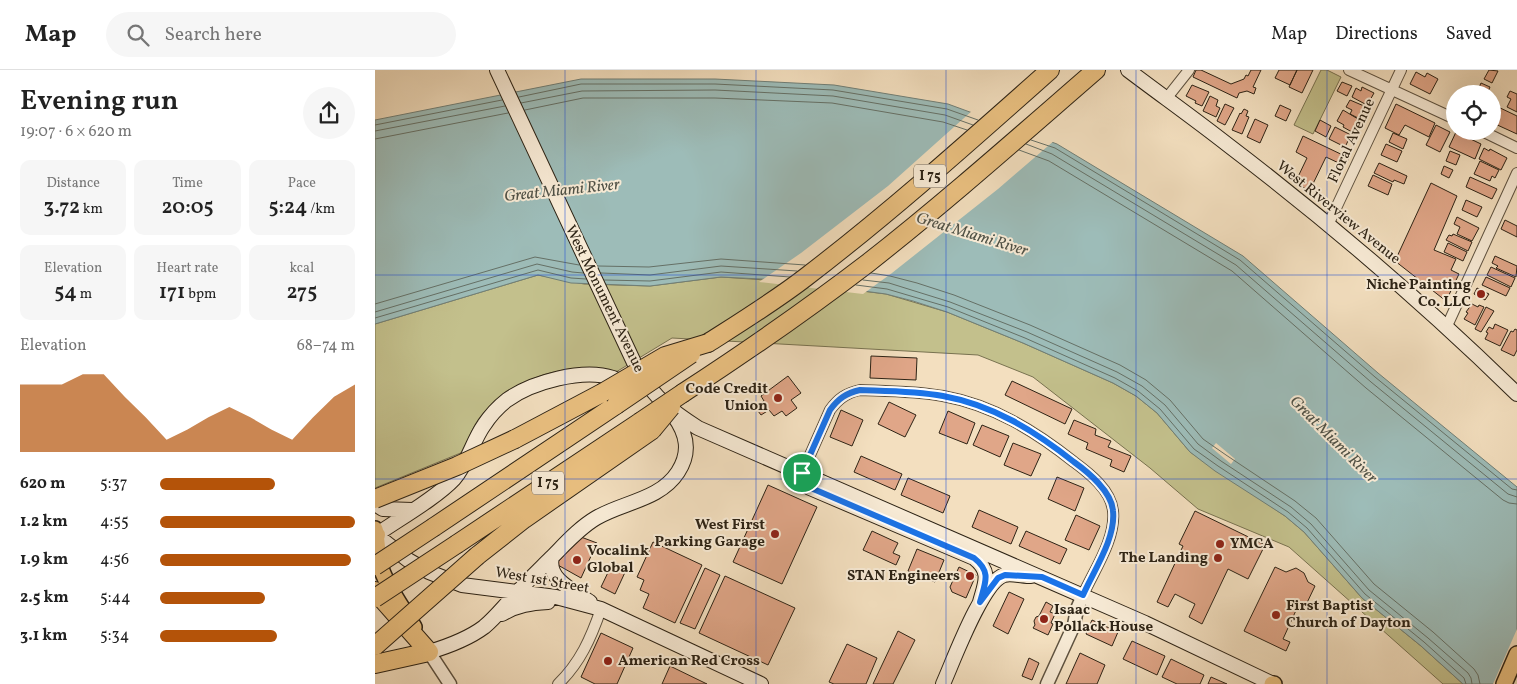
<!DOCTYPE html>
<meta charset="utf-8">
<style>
body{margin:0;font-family:Vollkorn,serif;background:#f6f6f6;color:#222;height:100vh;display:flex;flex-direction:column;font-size:19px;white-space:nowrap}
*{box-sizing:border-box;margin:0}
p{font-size:16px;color:#767676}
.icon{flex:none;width:28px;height:28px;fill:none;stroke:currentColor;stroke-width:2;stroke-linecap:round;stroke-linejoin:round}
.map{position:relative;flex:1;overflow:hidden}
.panel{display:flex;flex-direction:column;background:#fff;width:375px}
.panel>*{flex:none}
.tools{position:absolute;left:1071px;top:15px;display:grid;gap:10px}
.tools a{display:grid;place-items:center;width:55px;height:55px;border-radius:50%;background:#fff;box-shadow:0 5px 20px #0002;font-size:25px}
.pin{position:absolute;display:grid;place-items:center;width:42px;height:42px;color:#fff;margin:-21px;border:2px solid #fff;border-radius:50%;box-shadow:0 1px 5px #0007}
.round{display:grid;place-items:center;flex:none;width:52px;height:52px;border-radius:26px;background:#f6f6f6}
.headline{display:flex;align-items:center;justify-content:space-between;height:85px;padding:0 20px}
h1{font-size:28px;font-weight:600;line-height:38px}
.stats{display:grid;grid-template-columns:repeat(3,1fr);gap:8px;height:85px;padding:5px 20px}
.stats div{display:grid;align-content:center;border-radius:10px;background:#f6f6f6;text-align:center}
.stats b{font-size:21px;font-weight:600}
.stats small{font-size:14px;font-weight:400}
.stats p{font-size:14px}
.chart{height:140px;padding:10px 20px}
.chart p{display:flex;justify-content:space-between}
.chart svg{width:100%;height:90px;margin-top:5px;fill:#b45309;opacity:.7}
ul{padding:0 20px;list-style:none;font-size:16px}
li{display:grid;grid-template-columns:80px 60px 1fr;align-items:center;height:38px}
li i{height:12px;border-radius:6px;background:#b45309}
header{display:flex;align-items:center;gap:30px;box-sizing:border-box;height:70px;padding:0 25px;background:#fff;border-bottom:1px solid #e0e0e0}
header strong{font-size:24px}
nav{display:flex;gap:28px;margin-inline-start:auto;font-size:18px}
.search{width:350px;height:45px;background:#f6f6f6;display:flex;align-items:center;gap:12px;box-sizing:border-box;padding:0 18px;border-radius:28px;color:#767676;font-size:19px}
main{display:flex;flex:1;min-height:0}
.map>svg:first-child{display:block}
</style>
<header>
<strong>Map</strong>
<div class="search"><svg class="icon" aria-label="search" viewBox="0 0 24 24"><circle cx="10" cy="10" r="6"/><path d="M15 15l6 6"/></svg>Search here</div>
<nav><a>Map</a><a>Directions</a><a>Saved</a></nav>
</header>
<main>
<section class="panel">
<div class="headline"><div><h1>Evening run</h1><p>19:07 · 6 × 620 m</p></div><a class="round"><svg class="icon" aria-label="share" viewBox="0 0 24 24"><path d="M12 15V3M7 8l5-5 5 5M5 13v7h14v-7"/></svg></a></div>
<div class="stats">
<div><p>Distance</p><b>3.72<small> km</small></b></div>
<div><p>Time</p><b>20:05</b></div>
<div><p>Pace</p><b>5:24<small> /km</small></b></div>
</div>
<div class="stats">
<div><p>Elevation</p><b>54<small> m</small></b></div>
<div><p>Heart rate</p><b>171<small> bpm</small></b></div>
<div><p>kcal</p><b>275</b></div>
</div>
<div class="chart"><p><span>Elevation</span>68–74 m</p>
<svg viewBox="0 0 160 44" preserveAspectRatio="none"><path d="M0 44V11L10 11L20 11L30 6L40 6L50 17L60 27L70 38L80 33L90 27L100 22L110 27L120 33L130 38L140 27L150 17L160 11V44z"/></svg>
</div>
<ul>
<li><b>620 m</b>5:37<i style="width:59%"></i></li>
<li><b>1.2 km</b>4:55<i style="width:100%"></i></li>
<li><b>1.9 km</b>4:56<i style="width:98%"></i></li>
<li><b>2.5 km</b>5:44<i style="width:54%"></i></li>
<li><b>3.1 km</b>5:34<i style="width:60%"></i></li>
</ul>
</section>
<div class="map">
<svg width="1142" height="614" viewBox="0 0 1142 614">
<rect width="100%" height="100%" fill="#f3dfbf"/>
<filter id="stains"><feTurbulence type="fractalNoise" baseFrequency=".004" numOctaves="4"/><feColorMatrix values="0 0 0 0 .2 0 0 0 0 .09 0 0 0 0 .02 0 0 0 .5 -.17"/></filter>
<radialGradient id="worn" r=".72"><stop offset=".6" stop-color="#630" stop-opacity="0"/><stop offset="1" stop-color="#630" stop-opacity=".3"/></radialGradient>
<path fill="#c3c08c" stroke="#787250" d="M946,0H952L966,7L938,64L919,55Z
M163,205L209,214L275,216L346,207L406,211L511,224L572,242L648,273L738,313L761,326L782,343L815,382L910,446L929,462L987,528L1046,576L1088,614H1068L914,477L823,439L775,398L658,307L603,285L297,268L241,302C196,289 134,309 105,347C97,358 93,370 88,382L0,418V254Z"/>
<path fill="#9dbcb8" stroke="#707f77" d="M206,9H340L459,15L573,34L682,74L868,186L1003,303L1142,417V614H1088L1046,576L987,528L929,462L910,446L840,401L815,382L782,343L761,326L738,313L648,273L572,242L538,231L511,224L406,210L346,207L275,216L196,213L163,205L0,254V50Z"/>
<path fill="#f3dfbf" d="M598,40L680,70L623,119L517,203L488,224L384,212L426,183L513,116Z
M841,373L860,389L856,394L837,378Z
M1142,559V614H1118Z"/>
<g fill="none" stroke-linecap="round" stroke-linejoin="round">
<path stroke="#657066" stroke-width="1" d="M144,27L206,14H340L458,20L572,39L603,50
M146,33L207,21L340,20L458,26L570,45L598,55
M150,40L208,28H340L457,33L568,52L592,60
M0,55L127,30
M0,61L130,36
M0,69L133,43
M656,70L680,78L865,190L1000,307L1137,419L1142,420
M651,74L677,84L861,195L996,312L1133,424L1142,427
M644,80L674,91L857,201L991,318L1128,430L1134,433L1142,434
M223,196L274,197L346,189L430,195
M226,203L275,205L346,196L422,201
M496,203L515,206L542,213L579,225L655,255L745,295L771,310L795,330L828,369L851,385L920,431L941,448L999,514L1058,562L1099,599L1103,605L1105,614
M229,210L275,211L346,202L415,207
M488,210L514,213L575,232L652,262L742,302L767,316L790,335L823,374L846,391L916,437L936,454L994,520L1053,568L1093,603L1096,608L1097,614
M481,215L512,219L573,237L650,268L740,308L763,321L785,339L819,379L843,396L913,442L932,458L990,524L1049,572L1089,608L1091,614
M0,234L160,187L204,195
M0,242L162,194L197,202L208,203
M0,248L163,200L196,208L211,209"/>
</g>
<path fill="#e0a688" stroke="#2d2315" d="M821,0H826L856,14L869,9L871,5L873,6L876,0H886L878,17L881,18L879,24L872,21L864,23L862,28L818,7Z
M904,0H922L915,15L900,8Z
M922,0H938L927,23L914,17Z
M1114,0L1123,1L1117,13L1109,9Z
M1041,2L1050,7L1052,3L1063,9L1055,24L1035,14Z
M967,12L977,16L972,26L962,21Z
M1106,13L1115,17L1112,24L1102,22Z
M817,15L834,22L827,36L820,33L821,31L811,26Z
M987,17L999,23L994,32L992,31L990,34L977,27L981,18L986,21Z
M1135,21L1142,24V42L1132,37L1136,29L1132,27Z
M835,26L843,30L841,36L845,38L841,47L828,41Z
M975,30L989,36L983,48L975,44L977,40L971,37Z
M850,34L859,38L850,55L842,51Z
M1021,34L1060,53L1054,67L1030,55L1024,65L1010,58Z
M905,35L916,40L911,51L900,46Z
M1119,35L1142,46V64L1118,53V39Z
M869,39L873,41L871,46L874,47L867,64L857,60L865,43L866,44Z
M968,40L983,49L977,62L968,57L969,55L962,51Z
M880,49L893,55L885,73L872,67Z
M945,50L956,56L951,67L940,61Z
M1061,55L1075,62L1065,82L1051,75Z
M960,57L976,65L970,77L954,69Z
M1081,62L1106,74L1100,89L1074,77Z
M1018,63L1032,69L1028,79L1014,72Z
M928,66L974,88L970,96L951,87L934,122L921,111L932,88L921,82Z
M1011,74L1027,81L1022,92L1006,85Z
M1109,78L1114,81L1115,79L1132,88L1126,100L1104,89Z
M1075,81L1085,85L1081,95L1071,91Z
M1105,91L1124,100L1120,108L1117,106L1115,111L1099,104Z
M1004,93L1032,106L1029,114L1019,110L1018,112L999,103Z
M1069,96L1078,100L1074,108L1066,104Z
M998,105L1017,114L1013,125L993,116Z
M1095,107L1122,119L1117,129L1091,117Z
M1056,113L1082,126L1059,180L1081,189L1076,200L1084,204L1071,231L1020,191Z
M1091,130L1107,137L1102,147L1087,140Z
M1082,147L1104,158L1097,171L1082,164L1085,157L1079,154Z
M1130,150L1142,156V167L1126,159Z
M1078,164L1097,172L1093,181L1071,170L1074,165L1077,166Z
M1073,173L1092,182L1088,191L1069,182Z
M1120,186L1142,196L1141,207L1121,198L1123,196L1117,193Z
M1116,197L1140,208L1136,217L1112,205Z
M1111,207L1135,218L1131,226L1107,215Z
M1102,218L1114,224L1110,230L1099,224Z
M1097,234L1103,237L1104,235L1109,237L1100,255L1089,249L1093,243L1091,242Z
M1111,237L1119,241L1106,262L1100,259Z
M1120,254L1133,260L1125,276L1110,269L1113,263L1111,262L1114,257L1118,259Z
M1140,259L1142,260V280L1139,286L1126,280L1136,261L1138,262Z
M496,286L542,288L541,310L495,308Z
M413,306L426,323L416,330L422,338L411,346L407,341L399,346L394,340L386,345L380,337L389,331L386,326Z
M637,311L697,339L690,354L630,325Z
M514,332L541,345L530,367L503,354Z
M466,340L488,350L477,376L455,367Z
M573,341L600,353L592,374L564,363Z
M699,350L721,359L720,365L736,371L733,377L756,386L749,402L735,396L737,390L711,379L713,373L693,364Z
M607,355L634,366L625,387L598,375Z
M638,373L666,384L656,406L629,395Z
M486,386L527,404L520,420L479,402Z
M682,407L709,418L700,441L673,429Z
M533,408L575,426L568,443L526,425Z
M393,415L442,437L407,514L358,492Z
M604,440L643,457L636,474L597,457Z
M820,441L890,475L873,509L853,499L827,554L814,547L820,534L800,524L793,537L782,532L808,476L804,474Z
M701,445L725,456L714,480L690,470Z
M497,461L523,473L518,483L525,486L521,495L488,480Z
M651,461L692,479L685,494L644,476Z
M206,467L222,473L206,508L181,494Z
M278,472L327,495L300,553L268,538L274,524L265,520L269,510L262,507Z
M542,479L569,490L560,512L533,501Z
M238,492L252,498L240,524L226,517Z
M584,497L601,505L591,528L577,522L575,517Z
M900,497L911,502L921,498L929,503L933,512L940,516L929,539L923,536L908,569L915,572L911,581L869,561Z
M330,498L345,505L320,559L305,553Z
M350,506L420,538L393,595L324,563Z
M634,522L649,529L633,564L618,556Z
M671,532L678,536L675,542L680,544L676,553L678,554L673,565L658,558L660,555L659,551L661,547L664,546Z
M717,550L743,562L737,576L711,564Z
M523,561L540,570L518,614H498Z
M226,563L258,578L242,614H220L206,607Z
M757,571L790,586L782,605L748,589Z
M472,574L502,588L491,614H459L454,612Z
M705,583L730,595L722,614H691Z
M654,588L664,593L657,610L647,606Z
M796,589L829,605L825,614H802L787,607Z
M295,596L332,614H287Z
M836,607L852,614H833Z"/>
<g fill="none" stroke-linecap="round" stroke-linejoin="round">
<g stroke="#5e5240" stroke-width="12">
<path id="minor" d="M974,0L1080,49
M791,29L814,0
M1107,61L1142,78
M953,155L1026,0
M1072,256L1142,103
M427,403L455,340C463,329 471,323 485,320C513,321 541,321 568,326C618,335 660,361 699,392C714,403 736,420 738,441C741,469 719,500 708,525
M183,614C205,593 216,568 226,539"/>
</g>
<g stroke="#5e5240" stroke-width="15">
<path id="tertiary" d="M54,582L75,614
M672,614L699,555L702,539L708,525"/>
</g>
<g stroke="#2d2315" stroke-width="16">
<path id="secondary" d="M122,0L263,301C281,329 295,340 323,358L770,553L898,614
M753,0C786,25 820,49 853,75C954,152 1051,235 1142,324
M426,403L425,408L428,413L435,418L599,488C617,502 610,513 605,532
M0,434L8,439L37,440
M0,464L33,490L54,502L87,515L181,527L226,539L386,614
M1,465C24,449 61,428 79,409C93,393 97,372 109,355C115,346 123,337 132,330C157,312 208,298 238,308C243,310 248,313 252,315
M177,487C171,509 199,521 215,532
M127,544C142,535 156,533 173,532
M54,582C74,576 93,569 109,557C121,547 130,535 141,524C152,511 164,500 176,488C190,474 204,458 221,448C248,432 285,430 303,402C316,382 312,364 299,346
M568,614C578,592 607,512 629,505C636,503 648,506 656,506"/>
</g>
<g stroke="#2d2315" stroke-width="18">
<path id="primary" d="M0,459C3,472 2,485 6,498C13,519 28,538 39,557
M897,614H899
M1129,614L1142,584"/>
</g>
<g stroke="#2d2315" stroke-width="20">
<path id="motorway" d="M333,273C366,252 400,231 431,207C516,142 595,71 675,0
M308,323C371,282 433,239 493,193C572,131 646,65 721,0
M140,369L227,323
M59,457L241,335
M0,465H1
M82,474L265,352
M102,486L149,449L277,360
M0,521L54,582
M0,594L54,582"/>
</g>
<use href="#minor" stroke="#f7ead5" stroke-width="10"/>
<use href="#tertiary" stroke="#f7ead5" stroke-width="12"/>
<use href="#secondary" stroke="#f7ead5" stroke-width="14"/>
<use href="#primary" stroke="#eac080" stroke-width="15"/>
<use href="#motorway" stroke="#eac080" stroke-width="18"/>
<g stroke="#2d2315" stroke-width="20" stroke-linecap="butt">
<path id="motorway-bridge" d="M227,323L290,286L333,273
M241,335L316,284
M265,352L308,323
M277,360L296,337
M0,429L82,396L140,369
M0,496L59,457
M0,528L82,474
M0,576L102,486"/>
</g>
<use href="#motorway-bridge" stroke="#eac080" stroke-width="18"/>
</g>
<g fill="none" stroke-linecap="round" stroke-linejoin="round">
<g stroke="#fff" stroke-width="10">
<path id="route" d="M485,320C513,321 541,321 568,326C618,335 660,361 699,392C713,402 737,422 738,441C741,468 719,500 708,525L667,507L630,505L623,508L605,532C610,513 617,502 599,488L436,418L428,413L425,408L427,403L455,340C463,329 471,323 485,320Z"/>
</g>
<use href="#route" stroke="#1a73e8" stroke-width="6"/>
</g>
<path fill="none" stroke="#1d4ed8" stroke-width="1" stroke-opacity="0.55" d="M190,0V614M381,0V614M571,0V614M761,0V614M952,0V614M0,205H1142M0,409H1142"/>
<g fill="#8f2418" stroke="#f7ead5" stroke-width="2">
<circle cx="1106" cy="224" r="5"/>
<circle cx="403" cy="328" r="5"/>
<circle cx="400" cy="464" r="5"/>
<circle cx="845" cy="474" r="5"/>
<circle cx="843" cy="488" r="5"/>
<circle cx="202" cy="490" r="5"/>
<circle cx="595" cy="506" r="5"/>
<circle cx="901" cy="545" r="5"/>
<circle cx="669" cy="549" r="5"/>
<circle cx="233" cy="591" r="5"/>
</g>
<g text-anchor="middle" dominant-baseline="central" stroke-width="4" stroke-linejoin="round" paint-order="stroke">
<g fill="#f7ead5" stroke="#6a5f4f" stroke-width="1">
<rect x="539" y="94.5" width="32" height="23" rx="4"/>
<rect x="157" y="401.5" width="32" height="23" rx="4"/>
</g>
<g font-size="14" font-weight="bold" fill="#2d2315">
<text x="555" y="106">I 75</text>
<text x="173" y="413">I 75</text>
</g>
<g font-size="15" fill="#2d2315" stroke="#f7ead5">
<text transform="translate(977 71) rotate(-65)">Floral Avenue</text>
<text transform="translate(963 143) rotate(39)">West Riverview Avenue</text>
<text transform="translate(229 229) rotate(64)">West Monument Avenue</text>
<text transform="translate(167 511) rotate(10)">West 1st Street</text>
</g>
<g font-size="15" font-weight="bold" fill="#2d2315" stroke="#f7ead5" text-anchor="end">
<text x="1096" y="215">Niche Painting<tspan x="1096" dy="17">Co. LLC</tspan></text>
<text x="393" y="319">Code Credit<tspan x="393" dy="17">Union</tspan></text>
<text x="390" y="455">West First<tspan x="390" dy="17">Parking Garage</tspan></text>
<text x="855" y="474" text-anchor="start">YMCA</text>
<text x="212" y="481" text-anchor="start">Vocalink<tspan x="212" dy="17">Global</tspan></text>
<text x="833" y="488">The Landing</text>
<text x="585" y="506">STAN Engineers</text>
<text x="911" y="536" text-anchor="start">First Baptist<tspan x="911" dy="17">Church of Dayton</tspan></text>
<text x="679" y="540" text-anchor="start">Isaac<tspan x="679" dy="17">Pollack House</tspan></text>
<text x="243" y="591" text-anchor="start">American Red Cross</text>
</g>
<g font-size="16" font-style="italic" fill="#4f5146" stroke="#f7ead5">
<text transform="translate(187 121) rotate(-6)">Great Miami River</text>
<text transform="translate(597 165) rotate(17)">Great Miami River</text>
<text transform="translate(958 370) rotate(45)">Great Miami River</text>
</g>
</g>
<rect width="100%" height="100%" filter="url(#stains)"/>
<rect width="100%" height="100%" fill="url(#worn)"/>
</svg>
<div class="tools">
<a><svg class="icon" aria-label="locate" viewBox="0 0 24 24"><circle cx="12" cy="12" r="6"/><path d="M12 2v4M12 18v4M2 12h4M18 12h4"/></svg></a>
</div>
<div class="pin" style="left:427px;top:403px;background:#1e9e55"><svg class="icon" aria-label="arrive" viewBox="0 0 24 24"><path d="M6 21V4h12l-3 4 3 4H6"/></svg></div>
</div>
</main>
